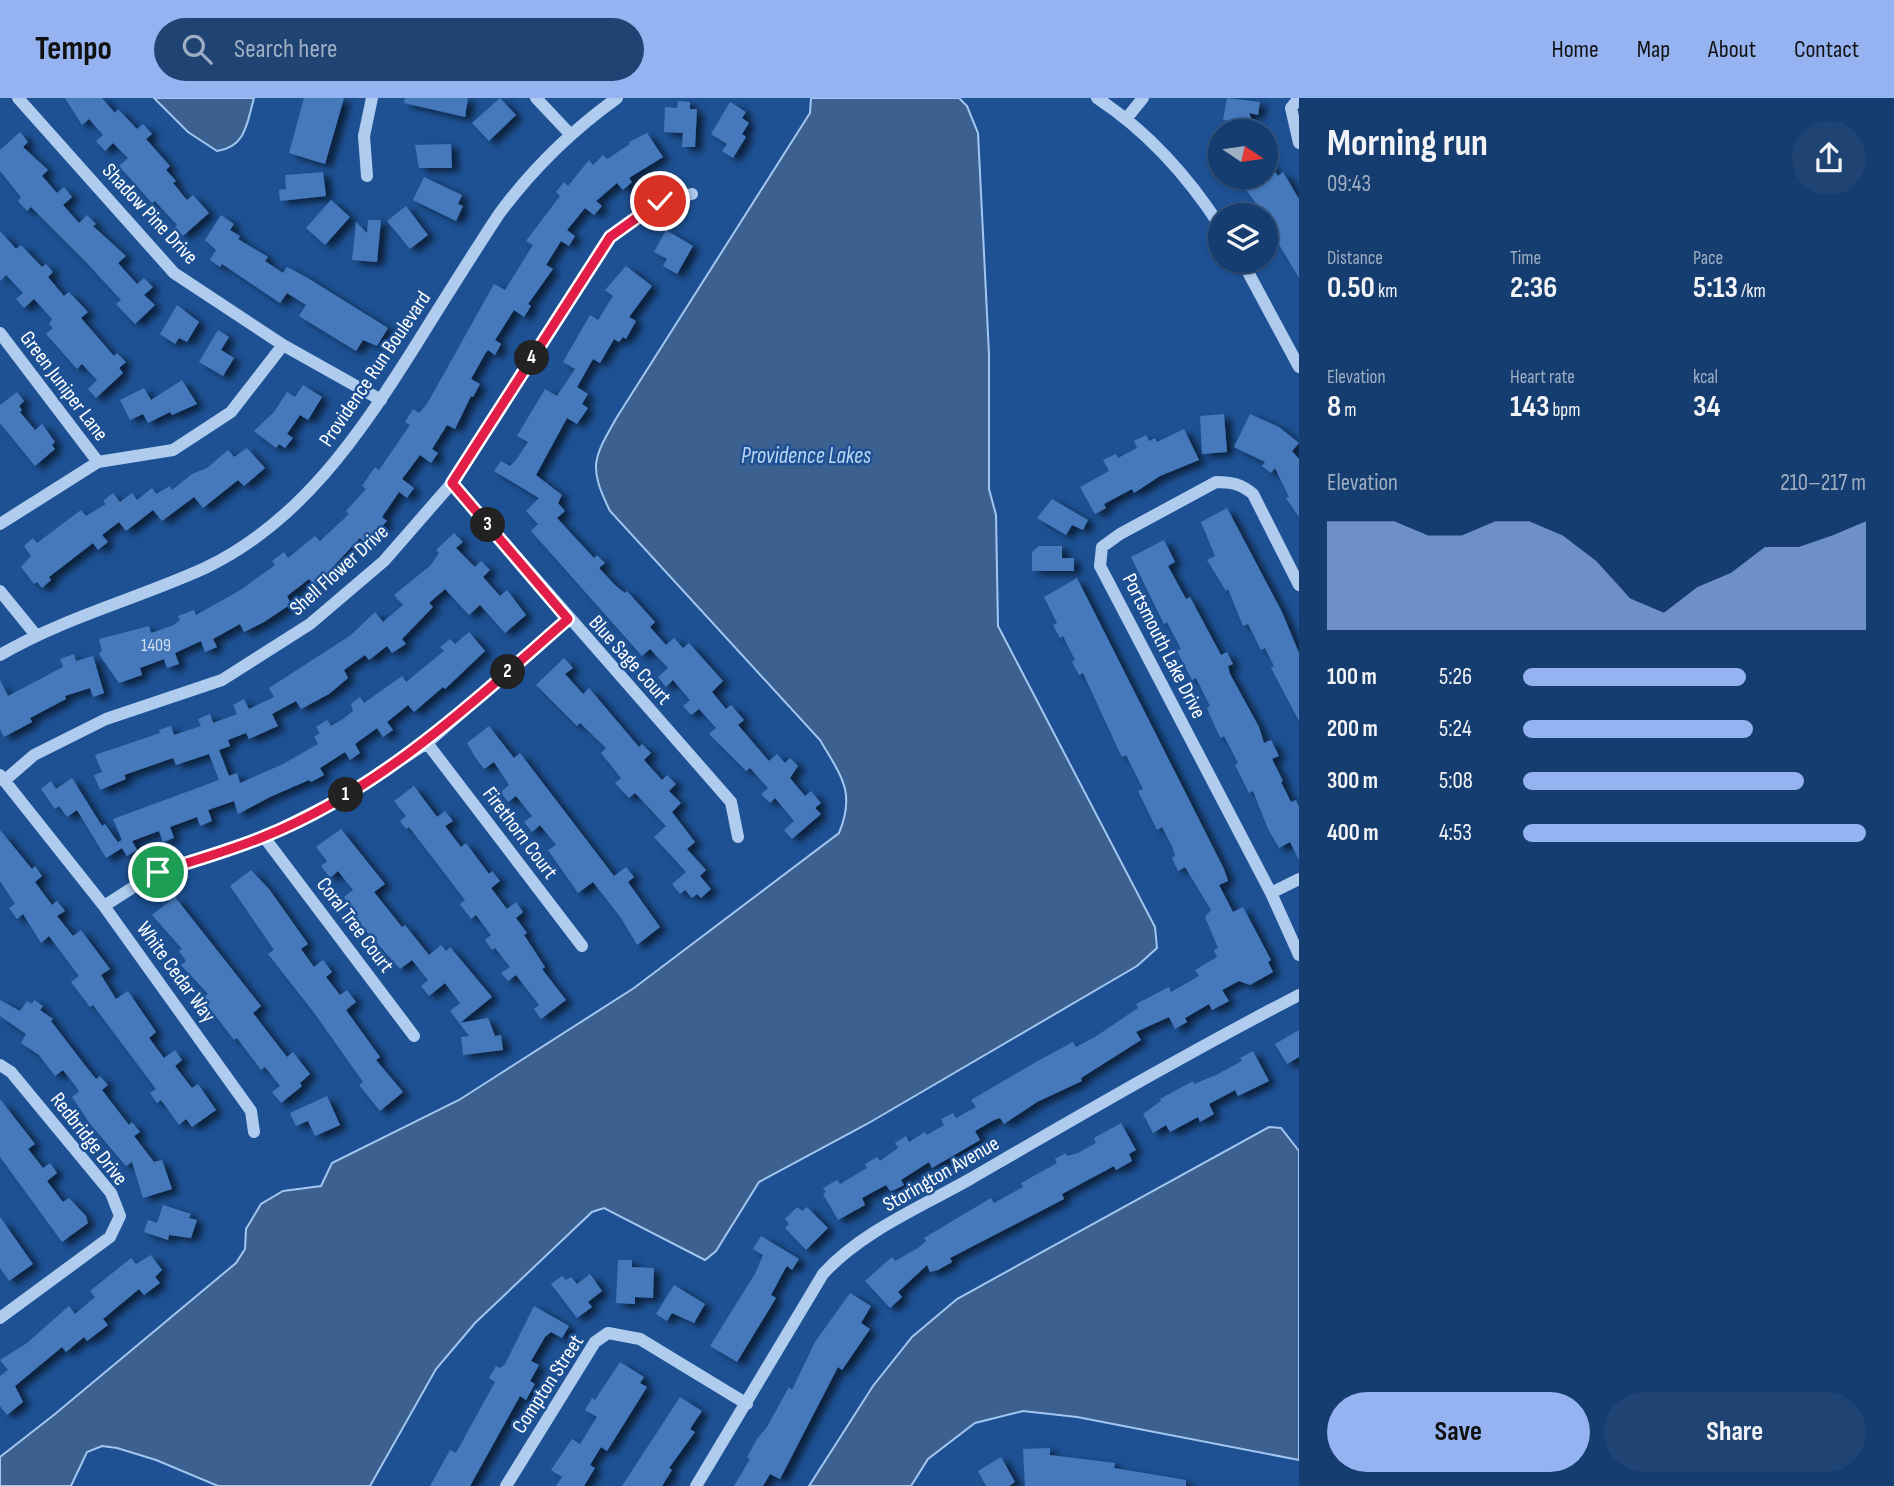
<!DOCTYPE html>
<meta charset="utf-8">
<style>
body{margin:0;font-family:"Sofia Sans Condensed",sans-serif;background:#1f4474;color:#f1f3f6;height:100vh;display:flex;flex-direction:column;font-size:26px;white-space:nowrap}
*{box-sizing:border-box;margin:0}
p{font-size:23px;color:#9eaec3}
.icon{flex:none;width:38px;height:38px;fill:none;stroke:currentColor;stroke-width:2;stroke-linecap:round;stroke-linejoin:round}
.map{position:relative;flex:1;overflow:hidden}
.sheet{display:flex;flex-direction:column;background:#163d6f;width:595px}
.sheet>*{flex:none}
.needle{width:46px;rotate:103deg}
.fabs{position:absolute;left:1208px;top:21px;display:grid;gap:14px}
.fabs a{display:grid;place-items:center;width:70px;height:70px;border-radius:50%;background:#163d6f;box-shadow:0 2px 5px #0004,0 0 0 2px #355682;font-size:35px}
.pin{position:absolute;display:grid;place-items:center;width:60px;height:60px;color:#fff;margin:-30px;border:4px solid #fff;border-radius:50%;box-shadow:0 2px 7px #0007}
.km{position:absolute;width:35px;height:35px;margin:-18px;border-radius:50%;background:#222;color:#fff;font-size:19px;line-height:35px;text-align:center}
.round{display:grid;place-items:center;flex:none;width:74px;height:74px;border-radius:37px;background:#1f4474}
.overview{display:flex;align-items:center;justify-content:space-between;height:119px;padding:0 28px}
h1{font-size:38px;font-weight:700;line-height:52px}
.figures{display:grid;grid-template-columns:repeat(3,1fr);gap:10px;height:119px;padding:7px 28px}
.figures div{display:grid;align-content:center}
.figures b{font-size:30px;font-weight:700}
.figures small{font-size:19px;font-weight:400}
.figures p{font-size:19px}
.chart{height:196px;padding:14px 28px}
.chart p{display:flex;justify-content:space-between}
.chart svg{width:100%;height:126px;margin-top:7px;fill:#95b2f1;opacity:.7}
.primary-button{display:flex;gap:14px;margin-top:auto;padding:14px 28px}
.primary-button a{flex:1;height:80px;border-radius:42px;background:#95b2f1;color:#111;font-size:28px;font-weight:700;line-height:80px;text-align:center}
.primary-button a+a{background:#1f4474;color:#f1f3f6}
ul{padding:0 28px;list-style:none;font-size:23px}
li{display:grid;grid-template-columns:112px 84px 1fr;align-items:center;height:52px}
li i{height:18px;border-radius:9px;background:#95b2f1}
header{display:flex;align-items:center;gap:42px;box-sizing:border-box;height:98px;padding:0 35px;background:#95b2f1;color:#111}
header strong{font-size:33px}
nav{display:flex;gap:38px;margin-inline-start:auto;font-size:24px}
.search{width:490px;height:63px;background:#1f4474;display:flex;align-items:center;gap:18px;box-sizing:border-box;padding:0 24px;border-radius:38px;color:#9eaec3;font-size:26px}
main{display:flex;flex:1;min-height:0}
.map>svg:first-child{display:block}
</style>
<header>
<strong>Tempo</strong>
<div class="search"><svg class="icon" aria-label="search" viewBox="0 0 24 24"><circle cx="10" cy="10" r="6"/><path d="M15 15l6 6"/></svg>Search here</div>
<nav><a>Home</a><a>Map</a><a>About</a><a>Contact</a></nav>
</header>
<main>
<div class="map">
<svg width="1299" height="1388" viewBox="0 0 1299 1388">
<defs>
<filter id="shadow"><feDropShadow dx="7" dy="4" stdDeviation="3.5" flood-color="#0009"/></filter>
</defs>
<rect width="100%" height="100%" fill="#1d5194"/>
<path fill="#3c6191" stroke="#a3c6f0" stroke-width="2" d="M154,0H254C247,25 246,49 217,53L188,34Z
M811,0H959L967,8L978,35L989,256V391L996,417L998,528L1155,829L1157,850L1137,868L867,1026L759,1084L716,1153L705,1162L604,1110L592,1114L475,1225L436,1271L370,1388H218L156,1362L117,1350L102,1348L87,1354L71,1388H0V1359L55,1316L236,1165L245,1151L246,1131L261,1106L283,1093L321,1088L332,1065L459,1002L634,890L839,735C856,694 841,678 820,642L610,413C588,368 593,361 617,319L810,15Z
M1269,1029L1281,1030L1299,1053V1362L1077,1319L1023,1313L975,1325L928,1361L911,1388H809L873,1288L912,1239L957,1201Z"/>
<path fill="#4579bb" filter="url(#shadow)" d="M65,0H102L115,15L118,11L137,31L143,26L152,36L146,41L170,68L166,72L176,83L173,85L187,102L193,97L209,115L183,138L175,129L177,127L155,103L152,105L119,68L128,60L113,45L105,53L96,43L103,37L89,21L82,27Z
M304,0H344L325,66L289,55Z
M405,0H468L465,19L404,5Z
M500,0L516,17L489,43L472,25Z
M1227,0L1260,4L1258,17L1249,15L1254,27L1223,22Z
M678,3L690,4V11H697L695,49H682L683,35L664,34L665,9L677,10Z
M730,4L746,14L742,20L749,25L742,36L746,39L733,60L722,53L727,46L711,36Z
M20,34L28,44L23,49L48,72L42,78L57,95L64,89L72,99L63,107L79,125L87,117L96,126L93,128L126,158L118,165L137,186L144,180L153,189L144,197L155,207L135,226L116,206L121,202L86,164L31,109L27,113L18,103L21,99L0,73V52Z
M647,35L663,59L629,80L632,84L623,92L617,85L596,103L602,108L594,117L585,110L567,132L575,138L569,148L561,143L546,167L553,171L528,206L531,208L524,219L514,212L495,242L501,246L495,257L488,252L485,256L471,281L480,286L473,299L471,298L455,331L447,327L432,351L438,355L431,365L420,357L402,381L414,390L407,400L399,394L382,419L387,423L377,434L364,445L360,440L315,488L309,481L287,498L291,506L264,524L244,534L240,526L213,541L217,549L205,554L201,543L175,555L179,566L167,570L164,561L140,570L142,577L119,585L99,556L102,553L99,541L149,528L151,535L174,527L180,522L178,518L194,512L196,517L242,491L275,467L272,463L284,454L288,460L315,438L320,443L349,416L346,413L366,391L362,388L375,369L379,372L410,327L405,324L413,311L419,315L427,306L494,186L505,192L533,147L526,143L560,98L556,94L564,84L568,88L589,62L593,67L603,57L607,61L630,46L629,44Z
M451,46L452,70H419L415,47Z
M1265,59L1278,78L1283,74L1299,101V180L1265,123V117L1243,88L1257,79H1265Z
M323,74L326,98L280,103L279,92L286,91L285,77Z
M424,79L462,97L458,106L463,108L456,123L413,102Z
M331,102L350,119L325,147L306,130Z
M406,108L428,137L410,151L387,123Z
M221,117L234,126L230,132L240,138L238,141L268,159L265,163L283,175L287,169L306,179L388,230L377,248L363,242L356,253L299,218L306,207L287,195L280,205L222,166L220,169L210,162L216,152L205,142Z
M368,122H381L377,164L352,162L356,124L367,135Z
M666,132L693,148L677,176L663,168L667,161L654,154Z
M0,133L16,151L21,147L42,169L46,166L53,174L48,179L64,198L69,194L88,214L81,220L114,258L117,255L126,264L119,270L123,275L96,300L88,291L97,282L82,266L77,271L46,236L53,230L49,226L52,221L34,201L24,210L16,201L23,195L6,177L0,183Z
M626,168L652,188L629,219L636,223L626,241L623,239L619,244L614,241L600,265L593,261L577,289L588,296L582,306L588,310L577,326L567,320L536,377L562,397L558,405L565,413L557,420L594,460L597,457L605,465L599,470L616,488L625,495L627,493L655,524L650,529L666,547L674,540L683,550L689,545L723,583L712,594L726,611L731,607L744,622L738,627L769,663L777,656L785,665L790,660L798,668L790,680L805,698L811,693L821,705L815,710L821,716L792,741L784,732L794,723L775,700L770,705L761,696L768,690L750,670L746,673L709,636L716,630L699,611L691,617L683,608L690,602L673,582L666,589L658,579L668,570L650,551L642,558L531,433L538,426L526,413L539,400L494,373L501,363L510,368L516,362L528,344L517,338L545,291L557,298L575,271L563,264L590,217L598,222L613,198L605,192Z
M177,207L199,224L187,244L179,240L175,246L160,236Z
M218,232L229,239L221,252L234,260L223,278L199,264Z
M182,282L197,306L172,317L170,314L148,325L143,316L130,322L120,302L144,290L151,302Z
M303,287L322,299L308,322L300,317L287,336L293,340L285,350L279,346L276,350L254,333L274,314L287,294L295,299Z
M17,294L24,303L19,308L22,312L20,314L35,332L42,326L55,344L52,347L55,351L35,368L0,325V307Z
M1224,316L1227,354L1202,356L1200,318Z
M1250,316L1279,329L1299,345L1292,353L1299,361V419L1286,400L1289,399L1275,370L1271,375L1262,368L1265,364L1234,349Z
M1184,331L1199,362L1160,378L1134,395L1132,391L1104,406L1106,410L1095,416L1080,389L1109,373L1103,362L1116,356L1118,360L1137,350L1134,343L1146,337L1149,343L1155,340L1157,344Z
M247,350L265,370L244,388L238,382L203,410L194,399L162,423L153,412L126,433L119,424L102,437L108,444L98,452L93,445L49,479L51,482L42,490L37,484L34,486L21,469L31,458L24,448L33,440L37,445L81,412L86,418L106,406L103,403L113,395L120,404L132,395L137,402L152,390L156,396L170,388L172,392L192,376L207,370L228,352L234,359Z
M1052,401L1088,422L1083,432L1072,427L1066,437L1037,420Z
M1227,410L1282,514L1299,555V623L1271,570L1274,568L1265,550L1261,552L1248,526L1243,528L1228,491L1226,493L1207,462L1215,458L1201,424Z
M454,435L463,444L456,450L475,469L481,463L490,472L483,479L500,498L507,492L526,517L505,535L480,507L469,517L445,491L429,505L433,509L402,541L406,546L392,555L387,548L369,562L365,557L344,572L348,580L329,596L301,611L296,603L272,616L278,628L249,641L246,635L228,642L230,648L219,652L229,678L237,675L240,685L283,666L318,646L314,639L320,635L316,629L327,622L331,628L343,621L353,613L351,606L360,599L364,605L402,578L406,584L444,553L440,549L450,541L455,546L469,534L485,553L445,591L443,589L414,614L408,607L387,624L393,632L383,639L377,630L355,646L360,655L350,662L345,654L320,670L324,677L311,684L309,682L270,699L238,716L234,703L208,712L212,723L200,728L197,719L170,729L174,740L163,744L159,733L132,743L137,752L127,758L118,744L122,742L113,721L219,682L209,656L176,667L173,660L124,677L126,681L100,692L94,677L102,674L95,657L160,635L159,632L171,628L174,637L201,628L198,621L210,616L213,625L237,616L233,607L244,601L249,611L274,599L269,590L351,537L375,514L383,524L403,507L394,497L431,467L439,455L436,452Z
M1164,442L1175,464L1168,468L1186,501L1190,499L1221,557L1227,554L1233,566L1228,568L1230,576L1259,629L1264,645L1271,642L1279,658L1272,661L1283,683L1281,684L1291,704L1296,702L1299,709V762L1290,744L1279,750L1268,731L1253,693L1249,695L1235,667L1238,665L1224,638L1221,640L1215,629L1207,610L1210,608L1196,580L1192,582L1177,553L1181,551L1167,524L1164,526L1131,459Z
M1039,448H1062V460H1074V473H1032V454Z
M1077,480L1224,771L1228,783L1219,787L1233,814L1243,809L1271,862L1268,864L1273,874L1250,887L1239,883L1222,892L1229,903L1212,912L1209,906L1185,920L1187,924L1175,931L1169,919L1136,934L1141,942L1081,980L1082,983L1037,1004L1004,1026L1000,1020L994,1022L975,1033L980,1042L932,1070L929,1064L901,1082L904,1087L894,1092L890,1093L886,1087L862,1100L865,1107L838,1122L823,1096L826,1094L823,1090L837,1082L840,1086L867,1070L865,1066L877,1059L880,1063L898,1050L895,1045L906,1038L909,1044L925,1034L927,1037L944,1027L941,1021L953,1015L956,1020L976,1009L971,1002L1036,964L1073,944L1076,949L1095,939L1138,910L1136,906L1169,889L1171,894L1199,878L1195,872L1217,859L1214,852L1218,850L1205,819L1211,812L1185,769L1178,773L1172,760L1175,758L1172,748L1162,729L1157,732L1138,693L1143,691L1126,657L1122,659L1118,651L1083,575L1079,577L1072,564L1075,562L1063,538L1060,540L1053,527L1057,525L1044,499Z
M74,556L76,563L93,558L104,595L93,599L90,590L65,598L66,601L30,620L32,624L4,639L0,631V582L8,598L63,569L60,561Z
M564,560L573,570L565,576L583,596L589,590L639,649L642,646L651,655L644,662L662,682L667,677L676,686L669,693L681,705L672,714L695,744L687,751L706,772L700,778L711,791L701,800L697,796L692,800L685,792L680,796L672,786L686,774L654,739L666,728L635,695L629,700L615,685L621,680L601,655L606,650L580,625L577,628L536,587Z
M489,628L514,660L520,655L614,778L626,769L634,779L628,784L660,829L637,847L621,820L593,784L578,795L548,752L556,747L540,727L532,734L524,724L532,718L516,698L508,704L501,694L509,687L494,664L484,671L475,659L467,645Z
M72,680L102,728L105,726L122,750L106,760L77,712L67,719L59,708L55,711L41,691L51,683L56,691Z
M414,688L437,719L445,713L453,723L445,728L461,749L466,745L489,776L492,773L500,783L491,790L507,811L516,804L523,814L516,820L527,835L524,837L545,869L542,871L566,902L541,921L534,911L539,907L516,877L508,883L501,875L510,869L495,850L492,852L485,842L491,837L476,817L471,821L460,806L465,802L409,729L406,731L400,723L406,718L394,703Z
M341,731L385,786L374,794L402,829L405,827L429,857L441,847L446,853L450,849L492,899L460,925L488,920L495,938L501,937L503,952L463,957L461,939L469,938L450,913L460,905L445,885L429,898L421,888L428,882L412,862L400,871L353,818L356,815L344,799L353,792L338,773L330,780L321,768L327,763L316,749Z
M0,732L32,771L35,768L42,778L35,784L52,807L57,803L65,813L57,818L73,838L81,832L110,871L101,877L116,901L128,893L156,934L149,940L164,960L175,952L182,962L175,968L192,990L198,986L216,1012L192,1029L186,1021L179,1027L161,1002L157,1005L150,995L156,991L93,907L90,909L71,884L79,878L49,838L41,845L23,816L17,821L9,810L15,806L0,783Z
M251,772L269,791L308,846L301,851L314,869L323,862L332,874L326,879L340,897L347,892L356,904L346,912L380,959L376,962L403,994L380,1013L359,987L363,984L315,916L268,856L274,852L230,788Z
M175,799L261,908L253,915L287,959L293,954L310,976L300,985L302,988L281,1005L272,994L280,988L265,969L261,972L237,940L234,942L202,900L208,896L181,867L186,863L179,853L182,851L152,817Z
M0,902L20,913L27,903L32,906L34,902L43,908L40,912L53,921L51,923L84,966L96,981L100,978L108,987L102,992L129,1027L132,1024L140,1034L134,1038L154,1064L162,1062L172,1091L143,1100L132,1064L126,1068L91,1027L72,999L79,994L77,990L63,972L55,978L39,957L21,945L26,936L0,918Z
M1299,932V959L1287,966L1275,946Z
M1253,953L1269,983L1238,998L1235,992L1209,1006L1214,1016L1200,1024L1198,1019L1170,1034L1166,1027L1153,1035L1143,1016L1161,1003L1160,1001L1193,983L1194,986L1216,977L1242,963L1240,960Z
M327,998L340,1027L315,1038L308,1023L296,1028L290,1015Z
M0,1001L35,1046L28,1051L43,1070L50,1065L57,1075L47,1083L63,1104L69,1100L86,1118L88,1125L62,1144L0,1059Z
M1121,1025L1136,1052L1129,1056L1132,1063L1116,1072L1114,1068L1062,1096L1064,1101L950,1160L952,1164L938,1172L930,1174L927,1167L898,1194L902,1199L890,1210L865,1183L892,1159L895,1163L918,1150L926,1143L924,1140L991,1100L994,1105L1023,1089L1021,1085L1057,1065L1055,1061L1066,1055L1067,1058L1078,1055L1096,1045L1094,1040Z
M163,1107L191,1116L189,1120L197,1122L191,1140L169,1137L168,1142L144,1134L148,1122L157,1125Z
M797,1109L802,1113L807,1109L828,1130L806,1152L785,1130L789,1126L785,1121Z
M0,1119L33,1166L9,1183L0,1170Z
M761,1138L799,1161L792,1172L787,1168L785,1171L771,1197L776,1200L737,1264L710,1248L756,1174L763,1157L753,1151Z
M151,1157L162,1172L155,1179L160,1185L144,1197L139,1191L103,1221L108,1227L87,1243L84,1239L66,1254L62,1249L15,1288L23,1304L7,1317L0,1308V1278L8,1272L0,1262L27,1245L69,1208L75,1216L95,1199L90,1193L131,1160L136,1166Z
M618,1162H632V1169L654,1170L653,1200L635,1199V1206L616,1205Z
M590,1176L602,1193L588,1204L592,1209L577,1220L551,1186L562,1178L566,1182L571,1179L577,1186Z
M674,1187L705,1206L694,1225L672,1215L667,1223L656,1216Z
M850,1195L871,1208L861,1225L870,1231L842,1272L838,1269L780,1381L770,1376L763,1388H734L750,1361L747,1359L757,1341L767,1329L789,1289L792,1292L815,1244Z
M534,1208L569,1228L562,1240L551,1234L545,1239L531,1263L539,1267L530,1283L535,1286L526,1302L520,1298L470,1388H430L450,1352L456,1355L495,1284L489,1280L496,1268L500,1270L505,1266Z
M620,1264L644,1279L640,1285L647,1289L607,1353L601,1349L590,1367L595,1370L584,1388H556L562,1379L551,1372L572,1341L580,1346L597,1319L585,1312L592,1300L595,1302Z
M680,1299L702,1313L690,1331L695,1334L669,1370L672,1372L662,1388H622Z
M1050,1350V1357L1115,1365L1114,1370L1186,1382V1388H1025L1023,1351Z
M1001,1359L1015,1384L1009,1388H986L978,1373Z"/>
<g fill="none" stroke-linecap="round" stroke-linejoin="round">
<path stroke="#afccef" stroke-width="12" d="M18,0L174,175L283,247L381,302
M536,0L570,36
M1097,0C1147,33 1187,77 1220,128
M1299,0L1291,10L1299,45
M1126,21L1143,0
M367,78L364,38L372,0
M1242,163L1299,269
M0,235L98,364
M452,385L731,704L738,739
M0,426L98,364L173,352L231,314L283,247
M1299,487L1253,396C1241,386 1232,384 1216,384L1120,436L1102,449L1100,468L1271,795L1299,781
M0,493L35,536
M0,557C65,519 137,501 205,470C301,424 359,337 414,250C442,205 470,160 499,116C533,70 571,33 617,0
M427,645L582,848
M0,677L104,808L251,1013L254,1034
M4,683L34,657L106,621L222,582L310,526L384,463L452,385L610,139L660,103L692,96
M264,739L414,938
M1271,795L1299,857
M104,808L157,774L264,739L345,698L427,645L568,521
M0,967L11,974L111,1095L120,1118L110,1139L0,1220
M506,1388L595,1244L608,1235L640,1241L747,1306
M696,1388L823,1176C861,1134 921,1109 970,1081C1079,1018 1187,955 1299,897"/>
</g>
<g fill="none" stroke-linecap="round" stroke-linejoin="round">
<g stroke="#fff" stroke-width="14">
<path id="route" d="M158,774C193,763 229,753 263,739C381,692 474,603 568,521L452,385L610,139L660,103"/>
</g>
<use href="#route" stroke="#e11d48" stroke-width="9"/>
</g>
<g text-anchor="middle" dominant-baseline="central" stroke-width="5" stroke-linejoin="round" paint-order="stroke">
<g font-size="18" fill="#d0deee">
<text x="156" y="547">1409</text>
</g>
<g font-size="21" fill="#fff" stroke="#1d5194">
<text transform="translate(150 116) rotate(47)">Shadow Pine Drive</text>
<text transform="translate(375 271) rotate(-56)">Providence Run Boulevard</text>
<text transform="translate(64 288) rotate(53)">Green Juniper Lane</text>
<text transform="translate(339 472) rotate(-42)">Shell Flower Drive</text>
<text transform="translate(1164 548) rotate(63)">Portsmouth Lake Drive</text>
<text transform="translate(630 562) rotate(48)">Blue Sage Court</text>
<text transform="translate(520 735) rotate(53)">Firethorn Court</text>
<text transform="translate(355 827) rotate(53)">Coral Tree Court</text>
<text transform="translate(176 874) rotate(54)">White Cedar Way</text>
<text transform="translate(89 1041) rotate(52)">Redbridge Drive</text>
<text transform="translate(941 1076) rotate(-30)">Storington Avenue</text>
<text transform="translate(548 1286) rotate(-57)">Compton Street</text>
</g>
<g font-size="23" font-style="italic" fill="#bcd6f5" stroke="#1d5194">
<text x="806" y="358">Providence Lakes</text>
</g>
</g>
</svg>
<div class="fabs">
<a><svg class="needle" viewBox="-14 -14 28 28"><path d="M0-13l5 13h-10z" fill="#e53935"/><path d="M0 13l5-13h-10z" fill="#9eaec3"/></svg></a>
<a><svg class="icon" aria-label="layers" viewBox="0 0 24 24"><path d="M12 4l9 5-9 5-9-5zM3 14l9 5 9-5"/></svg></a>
</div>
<div class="pin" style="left:158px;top:774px;background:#1e9e55"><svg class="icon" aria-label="arrive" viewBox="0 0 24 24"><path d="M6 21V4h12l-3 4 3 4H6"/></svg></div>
<div class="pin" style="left:660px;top:103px;background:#d93025"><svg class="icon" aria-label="check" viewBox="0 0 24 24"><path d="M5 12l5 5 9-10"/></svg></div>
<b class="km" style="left:346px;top:697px">1</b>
<b class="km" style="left:508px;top:574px">2</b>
<b class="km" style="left:488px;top:427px">3</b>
<b class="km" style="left:532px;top:260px">4</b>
</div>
<section class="sheet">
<div class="overview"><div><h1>Morning run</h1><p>09:43</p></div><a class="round"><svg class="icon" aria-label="share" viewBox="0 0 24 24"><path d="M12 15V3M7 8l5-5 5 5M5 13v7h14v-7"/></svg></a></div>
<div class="figures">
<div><p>Distance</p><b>0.50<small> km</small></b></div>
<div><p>Time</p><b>2:36</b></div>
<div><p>Pace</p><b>5:13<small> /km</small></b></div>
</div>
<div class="figures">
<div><p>Elevation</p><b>8<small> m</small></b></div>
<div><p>Heart rate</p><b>143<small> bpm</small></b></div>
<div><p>kcal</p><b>34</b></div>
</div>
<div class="chart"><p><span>Elevation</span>210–217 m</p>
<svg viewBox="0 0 160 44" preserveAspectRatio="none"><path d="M0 44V6L10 6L20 6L30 11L40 11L50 6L60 6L70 11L80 20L90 33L100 38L110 29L120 24L130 15L140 15L150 11L160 6V44z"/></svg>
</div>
<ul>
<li><b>100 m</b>5:26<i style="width:65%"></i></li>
<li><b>200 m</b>5:24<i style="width:67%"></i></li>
<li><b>300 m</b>5:08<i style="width:82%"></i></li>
<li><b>400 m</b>4:53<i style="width:100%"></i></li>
</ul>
<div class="primary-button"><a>Save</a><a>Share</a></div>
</section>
</main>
